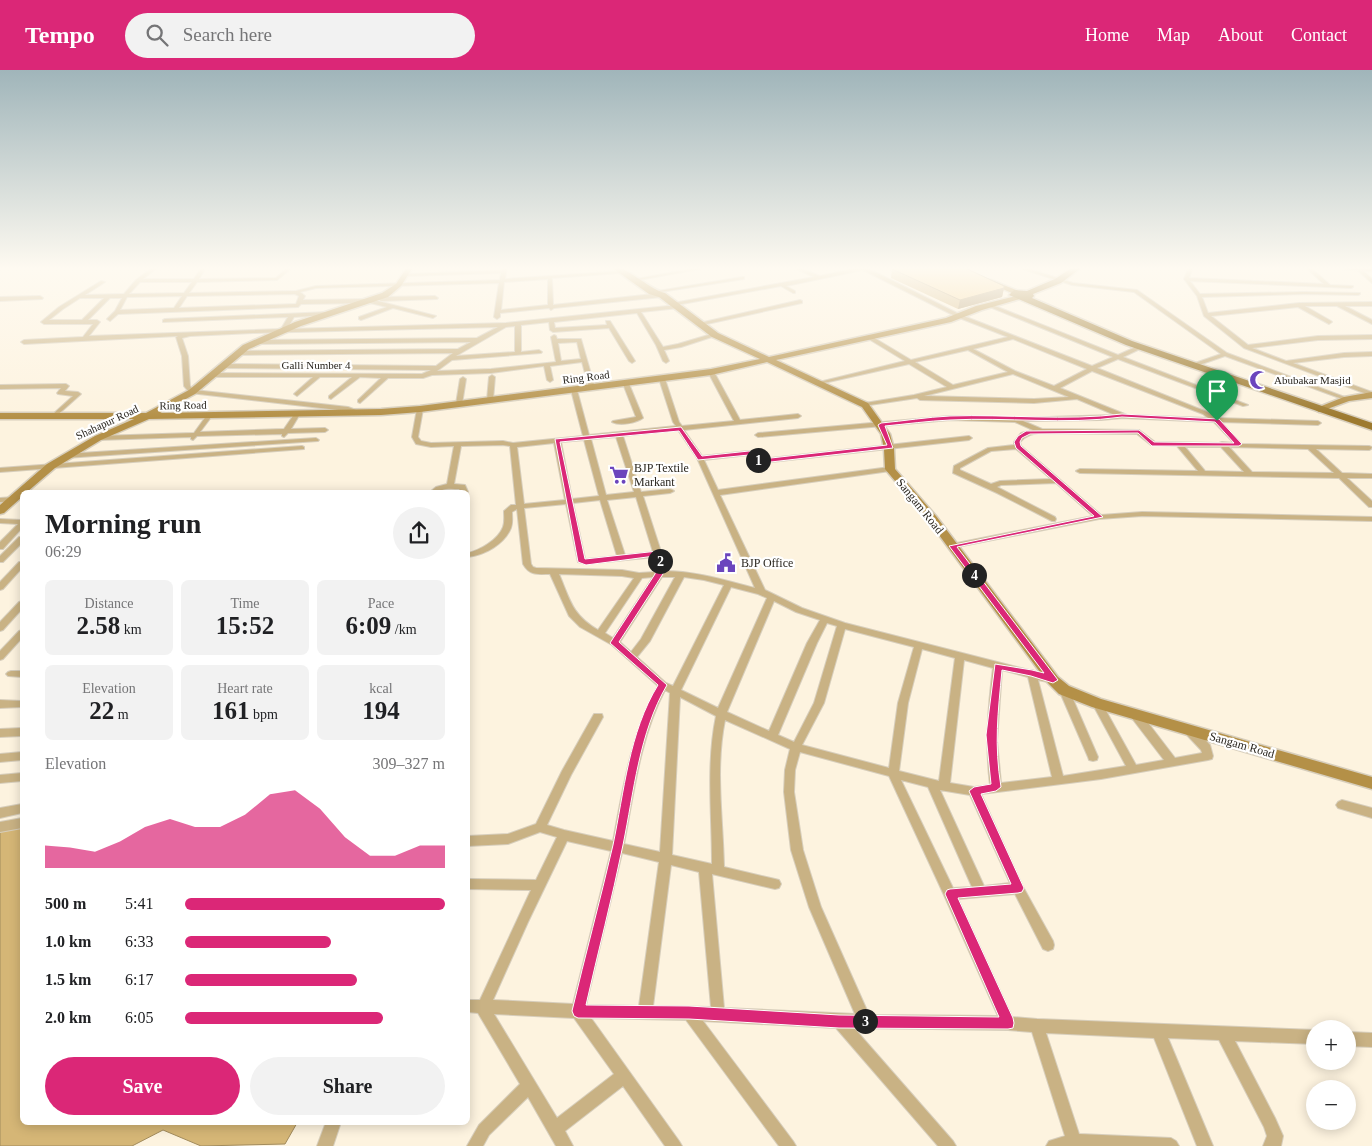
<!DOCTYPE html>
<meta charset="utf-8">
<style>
body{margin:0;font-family:"Times New Roman",serif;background:#f2f2f2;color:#202124;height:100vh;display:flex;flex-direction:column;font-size:19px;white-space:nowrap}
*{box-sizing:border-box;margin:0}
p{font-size:16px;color:#757577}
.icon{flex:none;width:28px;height:28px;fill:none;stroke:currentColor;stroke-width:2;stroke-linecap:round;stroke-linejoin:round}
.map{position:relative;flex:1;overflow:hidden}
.drawer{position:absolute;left:20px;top:420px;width:450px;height:635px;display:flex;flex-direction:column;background:#fff;border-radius:8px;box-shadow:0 2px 12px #0003}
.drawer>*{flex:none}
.fabs{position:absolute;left:1306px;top:950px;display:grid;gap:10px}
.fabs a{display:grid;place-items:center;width:50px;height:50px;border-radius:50%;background:#fff;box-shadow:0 2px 12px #0003;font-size:25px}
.pin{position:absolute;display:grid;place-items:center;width:42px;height:42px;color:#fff;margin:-51px -21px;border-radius:50% 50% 50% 0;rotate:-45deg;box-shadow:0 0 5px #0007}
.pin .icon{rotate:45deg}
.km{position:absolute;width:25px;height:25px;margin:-12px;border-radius:50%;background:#222;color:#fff;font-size:14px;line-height:25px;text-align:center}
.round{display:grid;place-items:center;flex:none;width:52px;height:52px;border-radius:26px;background:#f2f2f2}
.headline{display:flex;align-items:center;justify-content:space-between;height:85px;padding:0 25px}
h1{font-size:28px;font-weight:800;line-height:38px}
.figures{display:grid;grid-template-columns:repeat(3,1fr);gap:8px;height:85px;padding:5px 25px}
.figures div{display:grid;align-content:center;border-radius:8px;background:#f2f2f2;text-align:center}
.figures b{font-size:25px;font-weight:800}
.figures small{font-size:14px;font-weight:400}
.figures p{font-size:14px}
.chart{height:140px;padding:10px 25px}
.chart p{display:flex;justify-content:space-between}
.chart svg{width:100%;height:90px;margin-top:5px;fill:#db2777;opacity:.7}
.action{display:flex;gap:10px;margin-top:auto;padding:10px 25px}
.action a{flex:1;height:58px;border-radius:30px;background:#db2777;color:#fff;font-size:20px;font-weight:800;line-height:58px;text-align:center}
.action a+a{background:#f2f2f2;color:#202124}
ul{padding:0 25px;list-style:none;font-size:16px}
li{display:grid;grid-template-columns:80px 60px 1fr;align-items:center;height:38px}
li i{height:12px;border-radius:6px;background:#db2777}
header{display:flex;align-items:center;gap:30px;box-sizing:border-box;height:70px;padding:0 25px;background:#db2777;color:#fff}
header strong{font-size:24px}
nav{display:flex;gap:28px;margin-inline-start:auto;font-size:18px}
.search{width:350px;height:45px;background:#f2f2f2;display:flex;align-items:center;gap:12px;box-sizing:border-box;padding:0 18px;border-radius:28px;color:#757577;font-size:19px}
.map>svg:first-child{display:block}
</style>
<header>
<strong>Tempo</strong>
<div class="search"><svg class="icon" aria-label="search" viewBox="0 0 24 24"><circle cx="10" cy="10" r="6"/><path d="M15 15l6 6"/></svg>Search here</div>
<nav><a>Home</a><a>Map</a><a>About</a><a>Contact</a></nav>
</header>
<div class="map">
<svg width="1372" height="1076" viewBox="0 0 1372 1076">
<rect width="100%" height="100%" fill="#fdf3df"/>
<path fill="#d5b676" stroke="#a28b5c" d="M22,754V1052L297,1053L285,1074L201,1076L163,1060L132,1076H0V760L9,756Z"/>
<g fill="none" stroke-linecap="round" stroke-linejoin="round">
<g stroke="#d7cebc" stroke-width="2">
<path id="street" d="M153,197H158L143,209H194L202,197H206L199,209L276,208L288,197H293L277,210L197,212L189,223L296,221L316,216L500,210L501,203L405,206L403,205L405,204L502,200L503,197H507L505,209L621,201L623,202L621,203L552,208L553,235L662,223L665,225L662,227L554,238L551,240L549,238L500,243V247L497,249L494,247L499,213L316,218L300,222L305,226L303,230L370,229L436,246L433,248L393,238L361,250L359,249V247L387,237L370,233L301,234L298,237L118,244L110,251L107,249L115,241L122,228H110L88,250H97L100,252L89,266L281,259L288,247L163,252V250L165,249L328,242L331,244L330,245L294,247L287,259L506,253L677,235L680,237L679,238L641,242L663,277L678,274L715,263L718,265L681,277L664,280L669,291L666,293L663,291L656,275L637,243L554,252L555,258L607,255L606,251H610L635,291L632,293L629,291L609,258L553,262L550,260L549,252L521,255V282L539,280L542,282L541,283L452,290L437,301L491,299L556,292L551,267L554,265L556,266L557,269H581L595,318L594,319L589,318L582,292L550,296L553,310L550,312L547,310L544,296L491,303L432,305L423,308H388L360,333L358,332V330L381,308L360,307L331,329L329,328V326L352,307H320L297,326L294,324L295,323L313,307H210L207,305L210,303L422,304L431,300L221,298L218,296L221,294L436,296L453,283L238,285L235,283L238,281L458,279L471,272L255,274L252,272L255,270L477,268L498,257L253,263L190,266L182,268L188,286L190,316L194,320L348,337L359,341L360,342L357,344L347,341L190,323L184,316L182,286L176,267L178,266L24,274L21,272L24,270L83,267L93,254H44L41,252L59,237L101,211L105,212L85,225L124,224L136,210ZM548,209V235L501,240L504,212ZM140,212H192L184,223L129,224ZM295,224L299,226L296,234L179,238L187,226ZM182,226L174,238L120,240L127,227ZM80,228H104L82,250H49L63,239ZM515,256V282L456,286L506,257ZM577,272L581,289L561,291L558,273Z
M701,197H711L633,211L631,210Z
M792,197H798L820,206L860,197H865L961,245L1092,296L1113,287L985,235L990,234L1118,285L1138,276H1142V278L1123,287L1248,335L1243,336L1118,289L1097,298L1207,342L1217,348L1318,351L1321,353L1318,355L1221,352L1241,374L1369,376L1372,377L1371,379L1369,380L1316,379L1342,403L1372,404V408H1347L1372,431V437H1369L1339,408L1080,403L1076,401L1080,399L1198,401L1177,376L1151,375L1137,364L1040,363C1032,364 1026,365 1020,372L1021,376L1101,445L1142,442L1372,447V451L1142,446L1099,449L952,478H949L948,476L949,474H952L1093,446L1056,413L1001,415L997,417L1055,447L1056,449L1055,451H1052L997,423L953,403L954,396L988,378L1014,375V372L1021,363L1033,360L1015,352L950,350L758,367L755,365L758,363L950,346L1014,348L1115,345L1077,329L1034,333L920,330L917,328L863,336L862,335L865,333L914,325L947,317L909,294L815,315V313L905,291L867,268V266H871L911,290L1008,267L957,247L863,200L786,216L795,221V223H793L781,216L671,236L668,234L814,207ZM1013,269L1087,299L1054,316L1015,301L973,279ZM968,280L1008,302L953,315L915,292ZM1092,301L1203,344L1208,348L1127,345L1060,318ZM1013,304L1069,327L1034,329L924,326ZM1122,348L1214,352L1234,373L1222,372L1219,373L1155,372L1139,360L1042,359L1023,351L1101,350ZM1185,377H1221L1244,402L1205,401ZM1229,377L1308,379L1334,403L1252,402ZM1016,379L1051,409L1000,411L991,414L960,400V398L991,381Z
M987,197H994L995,198L993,199Z
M1016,197H1023L1073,213L1137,220L1227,283L1350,329L1345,330L1225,286L1199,295H1195V293L1221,284L1134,222L1072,215Z
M1189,197H1193L1189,208L1324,214L1305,197H1310L1330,215L1353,216V217L1351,218L1190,211L1200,224L1304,222L1360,223V224L1358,225L1304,224L1202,227L1208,243L1299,233L1372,232V236H1345L1372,250V254L1337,236H1305L1331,251L1332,252L1329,254L1298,237L1211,246L1248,275L1318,266L1372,265V269L1318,270L1252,278L1286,291L1344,283L1372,282V286L1344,287L1293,293L1372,322V326L1244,278L1204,246L1197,226L1184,209Z
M1354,197H1359L1372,209V213Z
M742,207H744V209L654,223L652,222Z
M40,226L43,228L42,229L0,231V227Z
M435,226L438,228L437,229L381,231L378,229L381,227Z
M800,230L802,231V233L698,256L695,254Z
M711,300L714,302L740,350L798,344L801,346L798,348L684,360L702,386L749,381C755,382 757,388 762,389L969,366L972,368L969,370L762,393L755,391L748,385L704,390L718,420L890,397L894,399L890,401L720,425L765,520L802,538L845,553L1029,600H1032L1036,602L1056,608L1058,610L1056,612L1053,613L1038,610L1063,706L1126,696L1092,633L1094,630H1100L1136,695L1164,690L1131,647L1130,644L1131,641H1139L1175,688L1202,683L1201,680L1185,663L1184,660L1185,657L1189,656L1193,657L1210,675L1213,686L1212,689L1208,690L1101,709L981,724L1022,815L1053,871L1054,875L1053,879L1048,881L1043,879L1015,824L958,829L1012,947L1037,949L1315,960V974L1235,971L1275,1048L1283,1066L1281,1076H1263L1267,1066L1264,1057L1219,970L1168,968L1213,1076H1197L1154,968L1046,963L1079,1064L1171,1068L1176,1071L1179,1076H1046L1049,1071L1065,1066L1032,962L1008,960L854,958L953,1071L956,1076H938L836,958L703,951L793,1071L796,1076H779L686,950L591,948L679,1071L682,1076H665L623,1016L565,1061L573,1076H556L528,1027L489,1065L483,1076H467L479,1055L520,1014L478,943L468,942V930H480L531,820L468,819V809L536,810L557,767L540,762L508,774L468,776V766L508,764L536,754L562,701L594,644H602L603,647L571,705L547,755L564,760L613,771C623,718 631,664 658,616L612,575L580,557L569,546L550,504C538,504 530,506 523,494L517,439L512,442C512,447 513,453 511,458C504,475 484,485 468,487V483C480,480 498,470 503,457C505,452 504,446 504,441L511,435H516L510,376L503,375L461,376L454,414L465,415L468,422H461L459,419C454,419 447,418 442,420C437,421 435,422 430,422L436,417L447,414L454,376L431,377L416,374L412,367L417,339L420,337L423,339L418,367L421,371L431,373L503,371L513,373L583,366L571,320L574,318L577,320L589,365L676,356L673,352L659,309L662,307L665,309L679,352L682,356L734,351L708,302ZM678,360L697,388L755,518C724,510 695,501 664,501L665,494L643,426L670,423L674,421L670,419L641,422L623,366ZM616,367L634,422L606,425L591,369ZM584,370L599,426L572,429L561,372ZM554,373L565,430L524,434L517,377ZM636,427L653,482L625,485L607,430ZM600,430L617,486L587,489H585L573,433ZM566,434L578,492L586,494L655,487L657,494L655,502L639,503L622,500L536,498L533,497L531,494L524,438ZM559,504L622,506L634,508L598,560C572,545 570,530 559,504ZM653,507L613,568L605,563L642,508ZM662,507H675L641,569L631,582L620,572ZM684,507L704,510L724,515L673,616L666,613L637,587L650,571ZM731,517L758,524L767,528L718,638L681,620ZM774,531L796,542L820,550L807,573L769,661L727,642ZM827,553L837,556L814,633L794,672L778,665L817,573ZM845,559L914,577L898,633L889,698L802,675L824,633ZM922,579L955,588L939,711L899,701L908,633ZM964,590L993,598C988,637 985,675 990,715L974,717L950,713ZM1002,600L1028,607L1052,707L1001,713L997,671ZM665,620L670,623L660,782L624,774C634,722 640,668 665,620ZM680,627L716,646C706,695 712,744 712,794L672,785ZM725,650L790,679L785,700L784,722L791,780L809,837L855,944L724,938L712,804L775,819L779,818L781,814L779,810L775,809L724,797C723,748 715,699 725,650ZM800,682L889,706L944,825L998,946L869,945L821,837L803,780L794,722L795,700ZM901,710L928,717L972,817L953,818ZM940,720L970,725L1010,813L984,816ZM567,771L611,781L573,934L493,930L528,852ZM622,783L659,792L639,936L586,935ZM671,795L699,802L711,937L653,936ZM494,944L574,948L614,1004L557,1048Z
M492,305L495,307L493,330L490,332L487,330L489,307Z
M463,307L466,309L462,334L459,336L456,334L460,309Z
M624,313L629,314L643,348C636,353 620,356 612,352L613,351L636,347L623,314Z
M66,314L69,316L65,321L78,322L81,324L54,348L52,347V345L73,326L58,324L57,323L61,318L0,319V315Z
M297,342L300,344L291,359L325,358L328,360L325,362L288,363L284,367L282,366V364L197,366L193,370L191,369V367L98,370L95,368L98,366L194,363L207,345L209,344L212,346L200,362L284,359L295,343Z
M316,368L319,370L318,371L65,388L62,386L65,384Z
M302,376L304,377V379L0,402V398Z
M14,427L18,429L17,431L0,432V428Z
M0,449L22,450V458L3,479H0V472L18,454L0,453Z
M19,467H22V473L3,492H0V486Z
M19,492H22V498L3,519L0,520V512Z
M22,531V539L3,560L0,561V552L19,532Z
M22,560V568L3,589L0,590V581L19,561Z
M11,601H22V607L8,606L6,604L8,602Z
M1064,617L1067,618L1069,620L1098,687L1097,690L1093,691L1089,690L1088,687L1059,620L1061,618Z
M0,630L22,631V637L0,638Z
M22,658V666L0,667V659Z
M22,682V690L0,692V684Z
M22,703V711L0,713V705Z
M1342,730L1372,738V748L1338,738L1336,735L1338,732Z
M22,734V743L0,748V738Z
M22,748V758L0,762V752Z
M1348,962L1372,963V977L1348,976Z
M326,1052H341L333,1076H317Z"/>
</g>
<g stroke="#d7cebc" stroke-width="3">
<path id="secondary" d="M407,197H413L401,216L388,227L301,256L249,279L195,324L160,343L381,339L420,336L711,299L760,289L712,267L659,227L649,224L611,197C630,197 646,218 665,223L718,263L769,287L946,248L976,236L1020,225V229L982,240L951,252L776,290L868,333L890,364L894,379L895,399L936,446L1058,607L1069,616L1101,629L1372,707V719L1092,637L1059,624L1048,613L928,450L885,399L884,379L881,364L862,337L767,292L711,305L420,342L381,345L149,349L101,370L55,398L27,422H22V427L4,443L0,444V435L47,394L95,366L134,349H0V343H146L189,320L243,275L295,252L382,223L396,214Z
M1341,197H1372V201L1344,199Z
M987,210H991L1021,222L1014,224L987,212Z
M1372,322V328L1349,331L1319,342L1314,339L1344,327Z"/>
</g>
<g stroke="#d7cebc" stroke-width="3">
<path id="primary" d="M1073,197H1082L1061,213L1033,224L1034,226L1032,228L1132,271L1372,353V360L1126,275L1009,225L1014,220L1027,221L1055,209Z"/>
</g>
<use href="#street" fill="#c9b284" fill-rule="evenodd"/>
<use href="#secondary" fill="#b49047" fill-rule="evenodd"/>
<use href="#primary" fill="#9d7a2f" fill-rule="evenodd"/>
</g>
<path fill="#d3b67f" d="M892,199L1004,218L1002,227L958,239L891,208Z"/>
<path fill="#ac9468" d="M1004,218L1002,227L958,239L960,230Z"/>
<path fill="#f5d494" stroke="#ac9468" d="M903,197H963L1004,216V218L960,230L892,199Z"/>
<linearGradient id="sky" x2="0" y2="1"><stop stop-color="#a0b5ba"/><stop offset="0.57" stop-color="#fefaf1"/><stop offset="1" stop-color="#fefaf1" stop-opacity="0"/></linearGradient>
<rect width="1372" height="348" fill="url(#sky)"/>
<path fill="#db2777" stroke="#fff" fill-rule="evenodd" d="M1122,344L1219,349L1242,374L1239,376H1152L1138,363L1030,364L1022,368L1020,372L1021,376L1103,447L957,477L1058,610L1053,613L1031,606L1002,600C998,643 994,674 1001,717L996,721L981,724L1024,818L1022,822L1018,823L958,828L1013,948L1014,953L1013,958L1008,959L839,958L689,949L578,948L574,946L572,941C585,886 600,831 613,775C624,722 629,662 658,615L610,573L655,504L657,494L655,486L586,495L578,492L555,369L681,357L702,386L749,381L756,383L762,389L887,375L878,355L881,353C904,351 927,347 950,346C1007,344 1065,351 1122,344ZM1122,347L1215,352L1234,373L1154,372L1139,360L1026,361L1018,366L1014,372L1016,378L1094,446L949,476L1044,603L1032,600L995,594L986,665L991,714L974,717L969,721L1011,814L950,819L947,820L945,824L999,947L839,945L689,936L586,935C598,882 612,829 623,775C634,722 639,663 667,615L619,572L663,504C665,496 666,485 658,481L585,489L560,372L679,361L698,390L749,385L754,391L762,393L893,378L885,356C906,354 928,351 950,350C1007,347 1065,355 1122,347Z"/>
<defs>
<g id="mosque-bare" transform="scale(1.5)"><path d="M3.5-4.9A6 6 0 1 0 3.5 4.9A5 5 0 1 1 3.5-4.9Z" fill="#6b45bd" stroke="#fff" stroke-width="2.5" paint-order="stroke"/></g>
<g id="supermarket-bare" transform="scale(1.5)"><path d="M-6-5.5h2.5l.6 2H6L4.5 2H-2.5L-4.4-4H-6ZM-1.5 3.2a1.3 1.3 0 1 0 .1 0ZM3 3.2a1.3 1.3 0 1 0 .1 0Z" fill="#6b45bd" stroke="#fff" stroke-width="2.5" paint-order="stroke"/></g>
<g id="civic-bare" transform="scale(1.5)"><path d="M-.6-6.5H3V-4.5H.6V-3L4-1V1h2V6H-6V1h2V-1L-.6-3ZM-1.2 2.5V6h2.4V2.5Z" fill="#6b45bd" stroke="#fff" stroke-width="2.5" paint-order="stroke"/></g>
</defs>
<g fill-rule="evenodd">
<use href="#mosque-bare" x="1259" y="310"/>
<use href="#supermarket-bare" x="619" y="405"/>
<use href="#civic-bare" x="726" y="493"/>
</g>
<g text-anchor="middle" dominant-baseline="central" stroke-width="4.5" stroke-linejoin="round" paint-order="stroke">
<g font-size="11" fill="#2a261f" stroke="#fff">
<text x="316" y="295">Galli Number 4</text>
<text transform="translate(586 307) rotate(-7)">Ring Road</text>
<text transform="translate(183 335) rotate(-1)">Ring Road</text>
<text transform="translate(107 352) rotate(-25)">Shahapur Road</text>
</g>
<g font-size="11" fill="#2a261f" stroke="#fff" text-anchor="start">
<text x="1274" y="310">Abubakar Masjid</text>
</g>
<g font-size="12" fill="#2a261f" stroke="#fff" text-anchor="start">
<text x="634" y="398">BJP Textile<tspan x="634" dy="14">Markant</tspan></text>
<text x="741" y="493">BJP Office</text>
</g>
<g font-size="12" fill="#2a261f" stroke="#fff">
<text transform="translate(920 436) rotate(51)">Sangam Road</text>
<text transform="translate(1242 675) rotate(16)">Sangam Road</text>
</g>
</g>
</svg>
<div class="fabs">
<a>+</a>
<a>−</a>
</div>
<div class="pin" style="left:1217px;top:351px;background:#1e9e55"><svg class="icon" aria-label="arrive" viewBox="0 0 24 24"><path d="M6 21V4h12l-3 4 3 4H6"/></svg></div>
<b class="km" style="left:758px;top:390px">1</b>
<b class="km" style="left:660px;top:491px">2</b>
<b class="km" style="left:865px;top:951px">3</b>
<b class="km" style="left:974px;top:505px">4</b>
<section class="drawer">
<div class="headline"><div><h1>Morning run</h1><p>06:29</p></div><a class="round"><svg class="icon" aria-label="share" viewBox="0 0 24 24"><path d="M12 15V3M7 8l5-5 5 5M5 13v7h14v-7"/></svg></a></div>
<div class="figures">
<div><p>Distance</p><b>2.58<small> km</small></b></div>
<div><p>Time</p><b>15:52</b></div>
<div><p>Pace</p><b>6:09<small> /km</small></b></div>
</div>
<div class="figures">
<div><p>Elevation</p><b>22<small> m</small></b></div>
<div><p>Heart rate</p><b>161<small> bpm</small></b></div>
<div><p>kcal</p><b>194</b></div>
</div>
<div class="chart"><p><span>Elevation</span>309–327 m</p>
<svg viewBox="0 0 160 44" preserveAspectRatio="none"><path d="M0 44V33L10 34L20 36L30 31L40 24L50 20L60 24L70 24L80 18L90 8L100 6L110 15L120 29L130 38L140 38L150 33L160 33V44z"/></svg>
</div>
<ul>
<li><b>500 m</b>5:41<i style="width:100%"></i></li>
<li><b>1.0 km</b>6:33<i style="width:56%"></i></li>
<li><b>1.5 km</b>6:17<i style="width:66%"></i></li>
<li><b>2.0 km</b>6:05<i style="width:76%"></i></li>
</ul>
<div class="action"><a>Save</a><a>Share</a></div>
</section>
</div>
